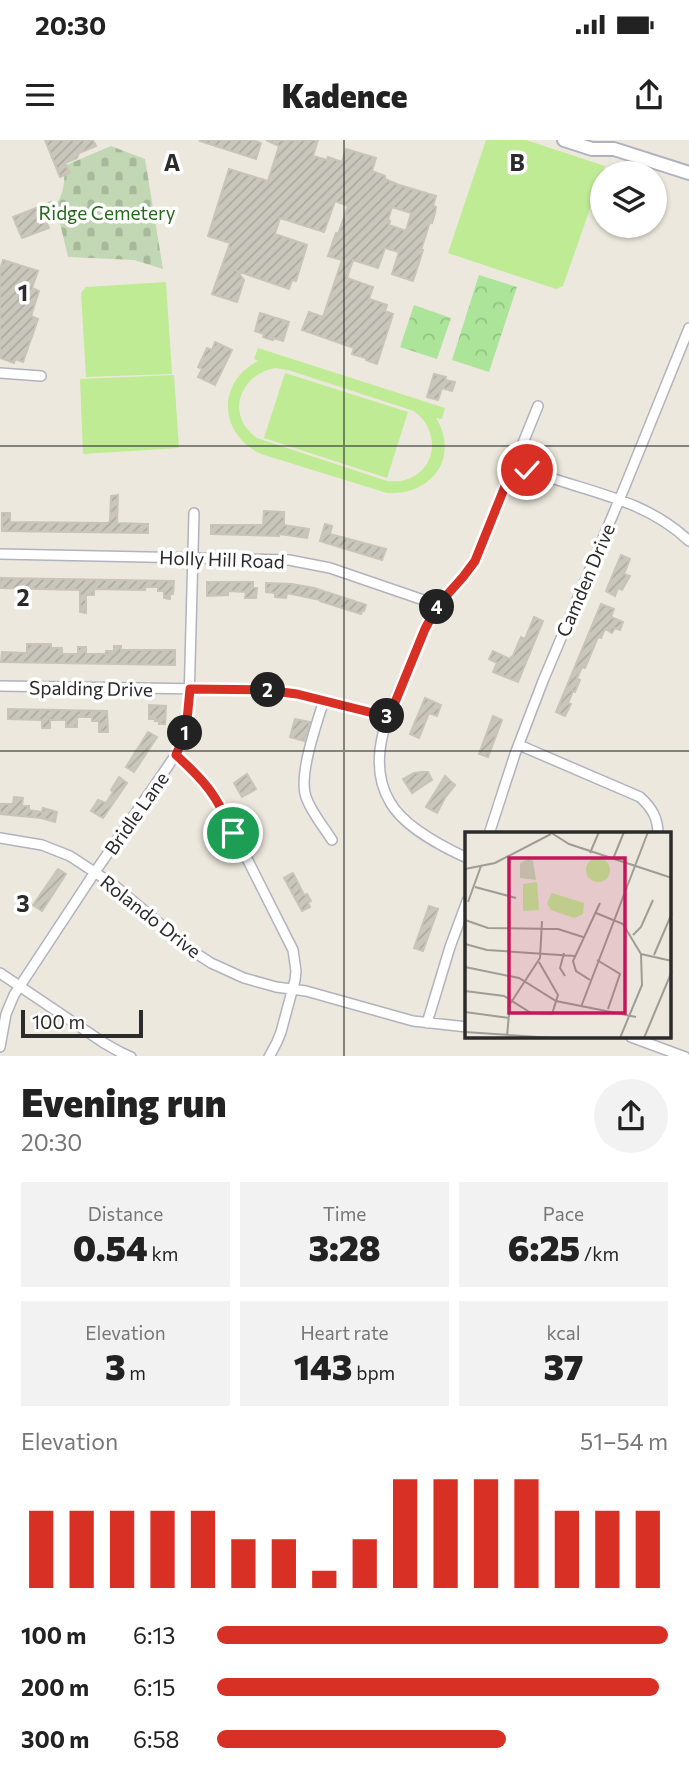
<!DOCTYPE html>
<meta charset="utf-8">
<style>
body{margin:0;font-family:Commissioner,sans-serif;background:#f2f2f2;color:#222;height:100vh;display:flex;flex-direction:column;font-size:26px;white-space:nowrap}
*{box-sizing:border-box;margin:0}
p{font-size:23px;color:#767676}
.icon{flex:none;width:38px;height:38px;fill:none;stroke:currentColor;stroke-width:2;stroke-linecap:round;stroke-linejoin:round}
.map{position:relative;height:916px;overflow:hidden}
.sheet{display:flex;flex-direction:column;background:#fff;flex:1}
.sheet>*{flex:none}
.buttons{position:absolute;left:590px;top:21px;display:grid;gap:14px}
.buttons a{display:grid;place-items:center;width:77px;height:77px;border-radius:50%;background:#fff;box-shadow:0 2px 5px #0004;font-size:35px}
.scale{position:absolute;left:21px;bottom:18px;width:122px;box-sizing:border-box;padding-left:7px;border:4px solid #2b2b2b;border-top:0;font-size:19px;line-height:24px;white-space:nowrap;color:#2b2b2b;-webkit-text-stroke:5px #fff;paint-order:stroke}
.pin{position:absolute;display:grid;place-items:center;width:60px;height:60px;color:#fff;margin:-30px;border:4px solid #fff;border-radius:50%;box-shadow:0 2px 7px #0007}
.km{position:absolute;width:35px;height:35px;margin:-18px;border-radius:50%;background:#222;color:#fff;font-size:19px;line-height:35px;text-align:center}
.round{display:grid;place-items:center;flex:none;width:74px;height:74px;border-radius:37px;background:#f2f2f2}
.summary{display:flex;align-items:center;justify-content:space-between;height:119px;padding:0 21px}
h1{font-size:38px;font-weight:800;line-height:52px}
.figures{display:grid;grid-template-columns:repeat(3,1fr);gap:10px;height:119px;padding:7px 21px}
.figures div{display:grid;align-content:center;border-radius:0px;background:#f2f2f2;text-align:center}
.figures b{font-size:35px;font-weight:800}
.figures small{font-size:19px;font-weight:400}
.figures p{font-size:19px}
.chart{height:196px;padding:14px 21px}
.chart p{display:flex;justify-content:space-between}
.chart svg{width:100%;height:126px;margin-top:7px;stroke:#d93025;stroke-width:6}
ul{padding:0 21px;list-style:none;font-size:23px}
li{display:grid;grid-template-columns:112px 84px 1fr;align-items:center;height:52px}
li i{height:18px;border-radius:9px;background:#d93025}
.status{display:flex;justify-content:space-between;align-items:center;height:49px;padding:0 35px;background:#fff;direction:ltr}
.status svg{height:19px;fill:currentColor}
header{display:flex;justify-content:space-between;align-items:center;height:91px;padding:0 21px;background:#fff;font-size:32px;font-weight:800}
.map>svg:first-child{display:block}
</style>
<div class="status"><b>20:30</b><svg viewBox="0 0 49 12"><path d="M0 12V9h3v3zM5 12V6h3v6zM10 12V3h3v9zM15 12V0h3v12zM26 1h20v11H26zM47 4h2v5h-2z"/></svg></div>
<header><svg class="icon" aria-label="menu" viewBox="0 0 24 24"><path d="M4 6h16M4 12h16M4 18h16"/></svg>Kadence<svg class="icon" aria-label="share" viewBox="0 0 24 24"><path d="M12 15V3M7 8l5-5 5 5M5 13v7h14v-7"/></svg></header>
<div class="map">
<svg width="689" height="917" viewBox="0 0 689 917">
<defs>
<pattern id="cemetery-stones" width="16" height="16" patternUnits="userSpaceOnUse" patternTransform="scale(1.75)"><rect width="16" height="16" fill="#c2d7b4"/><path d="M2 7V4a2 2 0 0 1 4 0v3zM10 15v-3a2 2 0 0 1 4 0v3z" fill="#a7b99b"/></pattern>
<pattern id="park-crowns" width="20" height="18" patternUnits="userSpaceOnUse" patternTransform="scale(1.75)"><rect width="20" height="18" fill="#ace49a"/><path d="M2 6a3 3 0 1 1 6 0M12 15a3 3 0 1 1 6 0" fill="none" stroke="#94c485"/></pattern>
<pattern id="building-hatch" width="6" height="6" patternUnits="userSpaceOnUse" patternTransform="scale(1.75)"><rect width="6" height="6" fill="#c9c6bc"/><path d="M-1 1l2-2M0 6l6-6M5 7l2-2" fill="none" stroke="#adaaa2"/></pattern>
</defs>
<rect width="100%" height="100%" fill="#ede8dd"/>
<path fill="url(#cemetery-stones)" d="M111,6L145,19L163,129L134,120L68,117L56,66C64,52 65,41 64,26Z"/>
<path fill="url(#park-crowns)" d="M479,135L517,147L489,232L452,220Z
M414,165L451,178L437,219L400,207Z"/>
<path fill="#bfeb95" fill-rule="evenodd" d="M486,0H526L605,26L563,146L556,149L448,113Z
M166,142L172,234L86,237L81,153L86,147Z
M258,208L445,268L442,279L436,278C460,317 432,356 387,353L261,314C219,294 216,243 258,221L254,219ZM275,228L288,230L414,271C448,297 431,346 387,341L257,298C225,276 239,235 275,228Z
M285,233L408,272L387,338L264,298Z
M174,235L179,308L83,314L80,239Z"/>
<path fill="url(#building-hatch)" stroke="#c9c4b7" stroke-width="2" fill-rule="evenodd" d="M45,0H93L96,6L79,13L77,18L65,23L70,33L60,37Z
M201,0H252L261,3L256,19L200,1Z
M266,0H318L313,16L327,20L328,17L342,22L346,9L376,18L372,31L385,36V39L399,45L436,56L433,66L436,67L435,73L432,83L430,82L421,110H423L413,141L392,134L399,112L385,108L378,128L353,120L347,138L373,147L369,159L387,165L385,171L393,174L377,224L366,220V218L352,214L354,208L302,190L309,172L323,177L342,120L328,116L336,93L338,94L348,66L335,61L324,92L280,78L275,94L307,105L296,141L292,140L289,149L237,131L244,140L237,162L212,154L230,103L208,96L229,29L268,41L279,6ZM392,67L411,73L406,91L389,85L390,81L388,80Z
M51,62L54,70L52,71L55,77L46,81L49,88L22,98L13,77Z
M3,120L38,131L32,148L39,151L31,176L38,179L23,222L15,219L14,223L0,218V130Z
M260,173L289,182L283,201L274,198L273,200L263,197L264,194L255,191Z
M215,202L232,210L215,245L198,237L202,229L198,227L207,208L212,210Z
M434,234L446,237L445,240L455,242L452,251L442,248L438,260L427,257Z
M118,355L117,383L148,384V393L2,391V373H10V382L108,383L110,381L111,356Z
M264,371L284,372V385L309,389L307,398L279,394V396L211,394V385H263Z
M325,384L332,386L330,394L386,409L382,420L320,401Z
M621,415L630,419L624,434L630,436L622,450L618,448L615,456L606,451Z
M0,438L174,441L173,454H170V459L164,458V451H158V447H145V450L94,449V455H86V473L80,472V450L0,448Z
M207,442H253V448H257L256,458H245L246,452L228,451V455L207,456Z
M266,443L292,444L314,448L366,465L364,471H362L361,474L320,461V460L287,453L286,458L275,457V453L266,452Z
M601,464L614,469L611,477L623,482L620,490L615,488L612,493L605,489L601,498L598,497L585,528L582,527L577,538L580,540L575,552L573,551L568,563L571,564L565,576L556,572Z
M534,477L543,481L518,542L493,532L497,523L489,519L493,511L510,519L511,517L512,518L521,497L525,499Z
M27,504H51V508H62V514H78V507H86V514H106V511H114V506H121V510H175V525L1,522L2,512L27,513Z
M425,558L441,565L437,576L429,573L419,598L410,594Z
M149,565L166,566L165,584H159V581H155L156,579H149Z
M8,569L107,571L108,592H99V581H92V577H77V587H66V580H50V588H42V580L8,579Z
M493,576L502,580L488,617L479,614Z
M295,579L310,582L304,601L290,597Z
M148,592L157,597L134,632L126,627Z
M422,632H428L432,640L412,653L403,639L414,633Z
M247,634L256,649L242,657L234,643Z
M445,636L455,645L445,658L437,673L426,667Z
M119,637L127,643L103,678L91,671L98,660L106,663L113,652L111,650Z
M14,657L23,658L22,666H29V670L42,672L43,668L57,672L55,682L41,678L0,674V664H13Z
M58,729L66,734L42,771L33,765Z
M293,733L304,755L307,754L311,761L308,763L310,767L302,771L284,738Z
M429,766L438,769L423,811L414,808Z"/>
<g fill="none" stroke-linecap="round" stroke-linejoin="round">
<g stroke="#b1b2bf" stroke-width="12">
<path id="minor" d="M0,233L41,236
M514,324C574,351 640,354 689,401
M0,414L289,420L330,428L438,465
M0,546L266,550L297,554L389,577
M324,560C317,583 298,635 306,657C311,672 323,686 332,700
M519,605L640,657C652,668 658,678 658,694
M176,615L197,634L216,657L293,810L296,831L295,840L281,892L277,902L269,917
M489,694L515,614L543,541L625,346L689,188
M0,698L42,705L70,716L114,745L191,810L211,823L244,838L276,847L306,851L413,881L467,887
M467,718C441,706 404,687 390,662C381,647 378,628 380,610C383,581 399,551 410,524C419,505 426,484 438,466C444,456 455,448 463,438C467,433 471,426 475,421L538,266
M0,833L104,903L120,912L131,917
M427,883L450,807L467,761
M631,897L685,917
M0,907L6,874L14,855L95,732L177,613C186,596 187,580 189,562L194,373"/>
</g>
<g stroke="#b1b2bf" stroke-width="16">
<path id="secondary" d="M564,0L592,9H614L689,33"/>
</g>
<use href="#minor" stroke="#fff" stroke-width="9"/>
<use href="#secondary" stroke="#fff" stroke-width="12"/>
</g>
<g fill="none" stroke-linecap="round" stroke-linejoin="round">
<g stroke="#fff" stroke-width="14">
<path id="route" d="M233,693C217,656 206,642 176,615L186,591L190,549L266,550L297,554L389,577L425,489L438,465L463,437L475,421L514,324L527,330"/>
</g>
<use href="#route" stroke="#d93025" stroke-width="9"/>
</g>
<path fill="none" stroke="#2b2b2b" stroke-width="2" stroke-opacity="0.55" d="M344,0V917M0,306H689M0,611H689"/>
<g text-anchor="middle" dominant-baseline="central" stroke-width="7" stroke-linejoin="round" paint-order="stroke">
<g font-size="19" fill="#23691a" stroke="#fff">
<text x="107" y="72">Ridge Cemetery</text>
</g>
<g font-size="19" fill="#2b2b2b" stroke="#fff">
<text transform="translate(222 419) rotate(2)">Holly Hill Road</text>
<text transform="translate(585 440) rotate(-67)">Camden Drive</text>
<text transform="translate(91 548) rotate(1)">Spalding Drive</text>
<text transform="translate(136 673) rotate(-55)">Bridle Lane</text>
<text transform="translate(151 776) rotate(38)">Rolando Drive</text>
</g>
</g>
<g transform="translate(465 692)">
<rect width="206" height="206" fill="#ede8dd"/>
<path d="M63,27L68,29L71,48L55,46V31Z" fill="#c2d7b4"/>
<path d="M121 38a12 12 0 1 1 24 0a12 12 0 1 1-24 0ZM72,50L74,78L58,79V52ZM87,61L119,71L118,82L109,86L86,78L82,71Z" fill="#bfeb95"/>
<path fill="none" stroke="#9f9c96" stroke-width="2" d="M85,0L104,12L207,46M125,21L134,0M148,27L159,0M0,37L30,31L86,2M0,43V81M10,55L51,66M3,70L16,34M131,81L158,92L176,122L177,153L155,206M0,88L23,96L93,97L118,105M168,103L176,95L188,68M0,112L22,118L110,124M99,121L95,136L100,144M176,122L207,129M189,123L207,81M132,128L155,142L143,177M0,135L54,146L91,169L171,185M125,148L111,139L108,129L135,71M0,159L39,164L66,181L87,182L93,163L74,130M116,175L183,0M0,180L44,186M0,200L89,206M42,204L45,172L75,126L77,89M179,206L207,139"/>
<path fill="#c2185b" fill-opacity="0.15" stroke="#c2185b" stroke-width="3.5" d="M44,26H160V181H44Z"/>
<rect width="206" height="206" fill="none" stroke="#2b2b2b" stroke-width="3.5"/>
</g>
<g font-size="23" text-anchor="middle" font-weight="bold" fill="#2b2b2b" stroke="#fff" stroke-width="7" stroke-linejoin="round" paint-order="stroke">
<text x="172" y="31">A</text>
<text x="517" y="31">B</text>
<text x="23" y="161">1</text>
<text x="23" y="466">2</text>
<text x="23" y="772">3</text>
</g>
</svg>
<div class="buttons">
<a><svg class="icon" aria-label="layers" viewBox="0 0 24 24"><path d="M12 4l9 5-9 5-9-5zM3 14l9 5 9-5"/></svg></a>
</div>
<div class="scale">100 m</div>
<div class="pin" style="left:233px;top:693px;background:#1e9e55"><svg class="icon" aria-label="arrive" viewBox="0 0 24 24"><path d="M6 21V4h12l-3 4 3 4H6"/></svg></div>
<div class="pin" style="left:527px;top:330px;background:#d93025"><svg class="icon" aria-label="check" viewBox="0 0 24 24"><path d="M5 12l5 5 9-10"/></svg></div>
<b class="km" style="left:185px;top:593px">1</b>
<b class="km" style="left:268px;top:550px">2</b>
<b class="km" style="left:387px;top:576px">3</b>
<b class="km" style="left:437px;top:467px">4</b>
</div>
<section class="sheet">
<div class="summary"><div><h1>Evening run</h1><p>20:30</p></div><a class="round"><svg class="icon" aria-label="share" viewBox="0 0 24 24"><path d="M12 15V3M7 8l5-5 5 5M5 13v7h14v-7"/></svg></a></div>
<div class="figures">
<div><p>Distance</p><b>0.54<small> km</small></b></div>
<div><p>Time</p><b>3:28</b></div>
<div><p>Pace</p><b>6:25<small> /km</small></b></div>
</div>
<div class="figures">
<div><p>Elevation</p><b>3<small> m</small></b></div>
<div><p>Heart rate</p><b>143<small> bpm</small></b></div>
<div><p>kcal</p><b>37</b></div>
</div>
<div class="chart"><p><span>Elevation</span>51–54 m</p>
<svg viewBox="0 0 160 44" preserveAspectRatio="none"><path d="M5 44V17M15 44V17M25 44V17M35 44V17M45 44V17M55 44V27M65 44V27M75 44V38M85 44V27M95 44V6M105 44V6M115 44V6M125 44V6M135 44V17M145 44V17M155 44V17"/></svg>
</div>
<ul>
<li><b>100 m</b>6:13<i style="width:100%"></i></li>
<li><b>200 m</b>6:15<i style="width:98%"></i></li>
<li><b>300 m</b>6:58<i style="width:64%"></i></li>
</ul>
</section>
